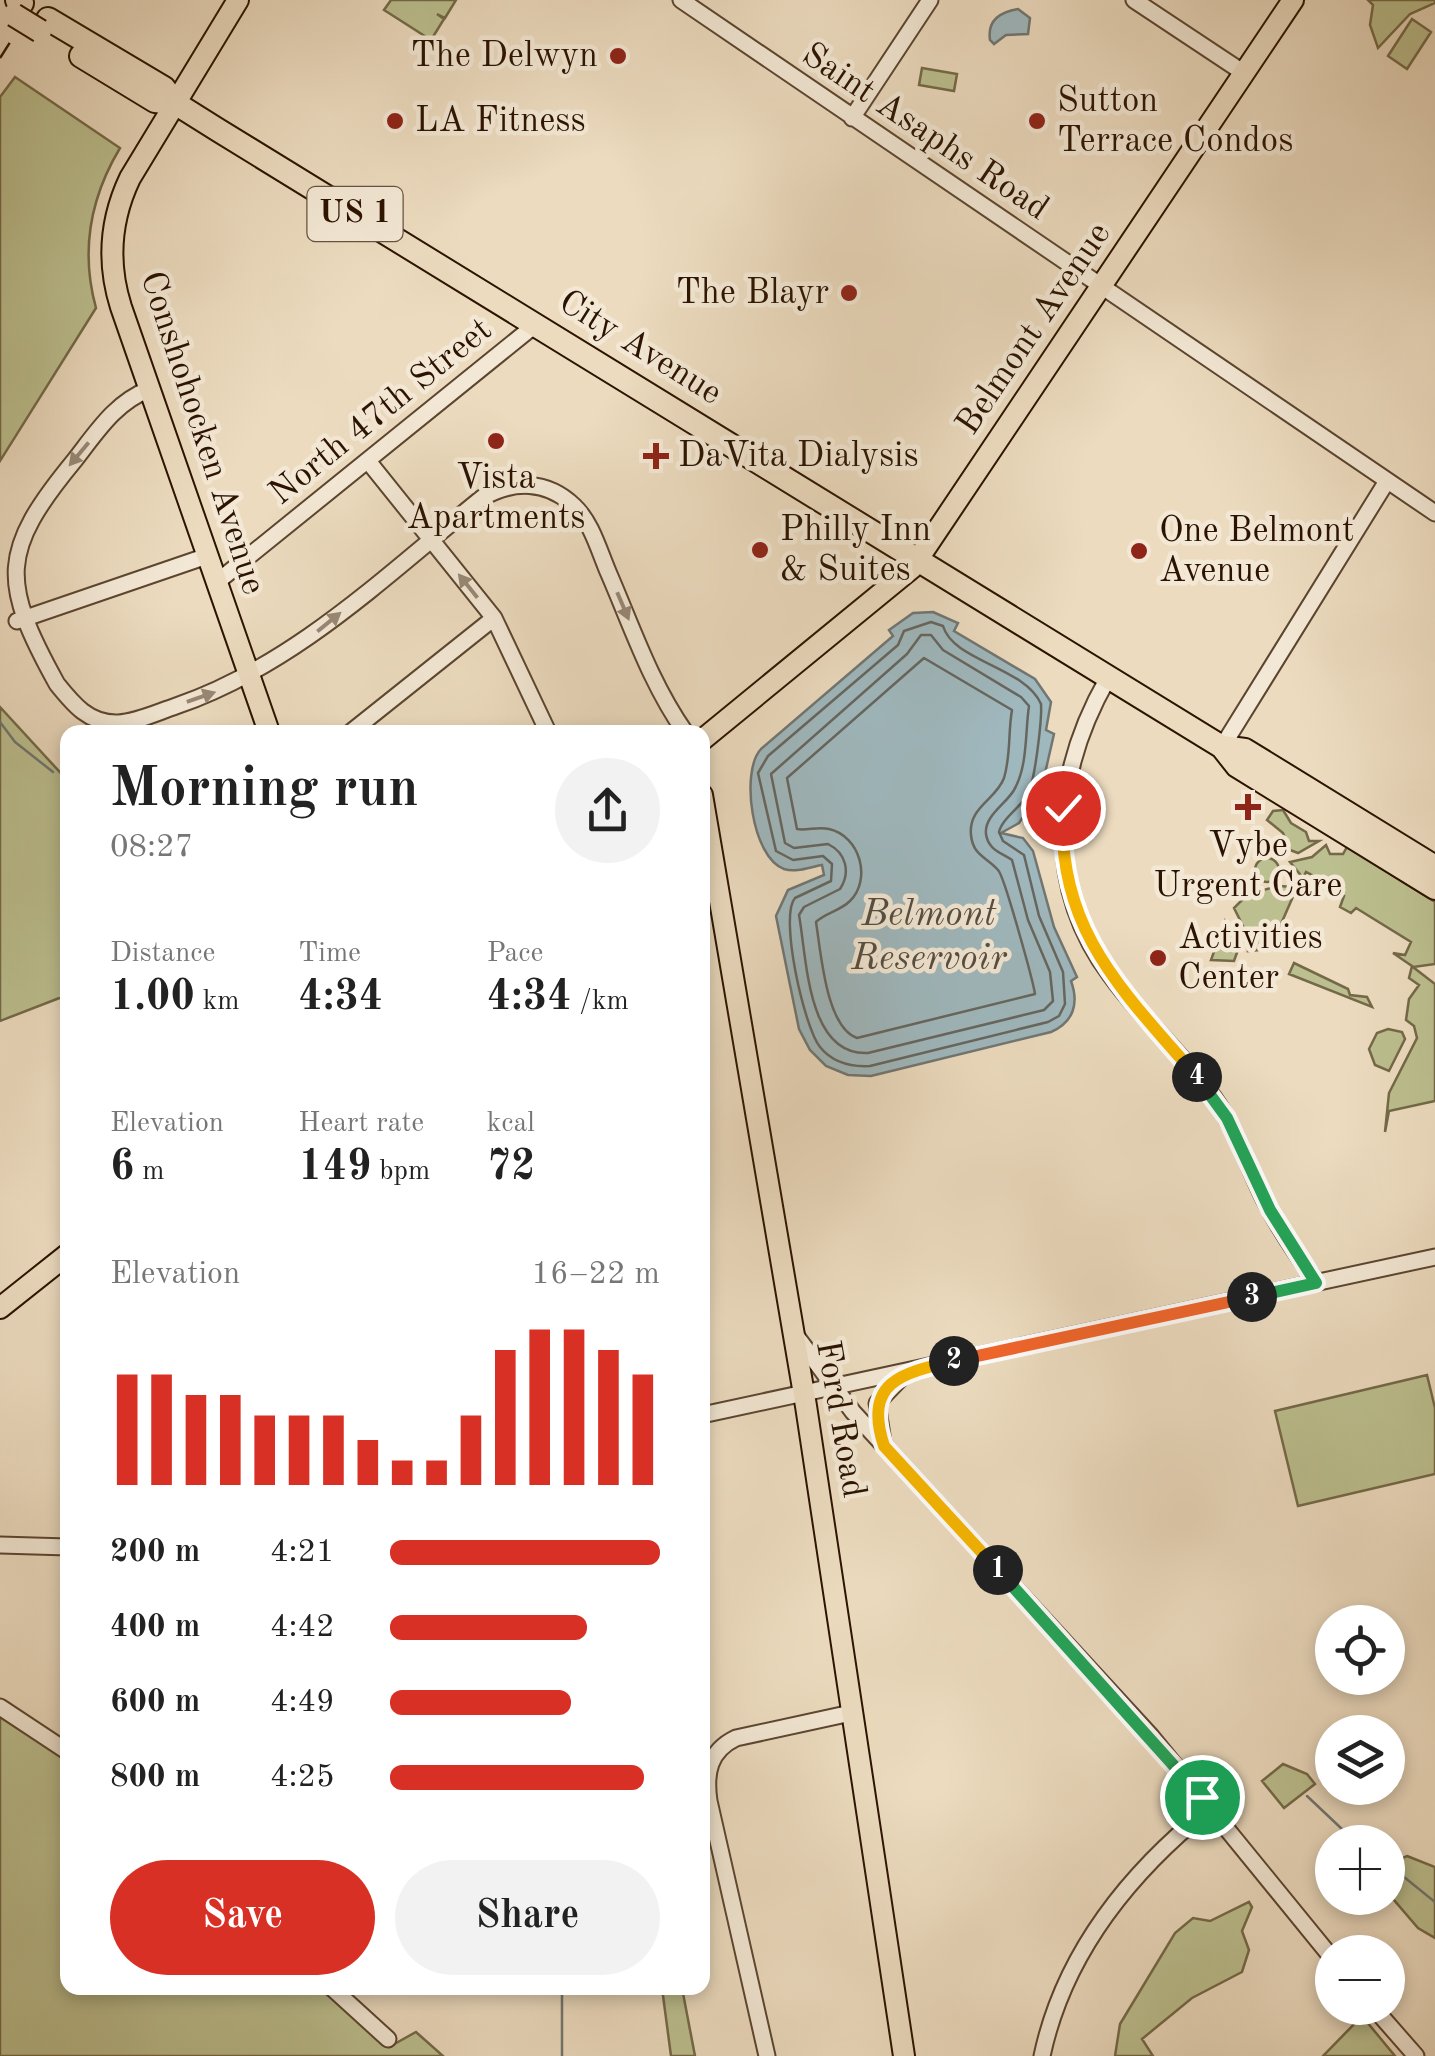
<!DOCTYPE html>
<meta charset="utf-8">
<style>
body{margin:0;font-family:"Old Standard TT",serif;background:#f2f2f2;color:#222;height:100vh;display:flex;flex-direction:column;font-size:38px;white-space:nowrap}
*{box-sizing:border-box;margin:0}
p{font-size:32px;color:#767676}
.icon{flex:none;width:55px;height:55px;fill:none;stroke:currentColor;stroke-width:2;stroke-linecap:round;stroke-linejoin:round}
.map{position:relative;flex:1;overflow:hidden}
.drawer{position:absolute;left:60px;top:725px;width:650px;height:1270px;display:flex;flex-direction:column;background:#fff;border-radius:20px;box-shadow:0 5px 15px #0003}
.drawer>*{flex:none}
.controls{position:absolute;left:1315px;top:1605px;display:grid;gap:20px}
.controls a{display:grid;place-items:center;width:90px;height:90px;border-radius:50%;background:#fff;box-shadow:0 5px 15px #0003;font-size:50px}
.pin{position:absolute;display:grid;place-items:center;width:85px;height:85px;color:#fff;margin:-42px;border:5px solid #fff;border-radius:50%;box-shadow:0 2px 10px #0007}
.km{position:absolute;width:50px;height:50px;margin:-25px;border-radius:50%;background:#222;color:#fff;font-size:28px;line-height:50px;text-align:center}
.round{display:grid;place-items:center;flex:none;width:105px;height:105px;border-radius:52px;background:#f2f2f2}
.head{display:flex;align-items:center;justify-content:space-between;height:170px;padding:0 50px}
h1{font-size:55px;font-weight:800;line-height:75px}
.figures{display:grid;grid-template-columns:repeat(3,1fr);gap:15px;height:170px;padding:10px 50px}
.figures div{display:grid;align-content:center}
.figures b{font-size:42px;font-weight:800}
.figures small{font-size:28px;font-weight:400}
.figures p{font-size:28px}
.chart{height:280px;padding:20px 50px}
.chart p{display:flex;justify-content:space-between}
.chart svg{width:100%;height:180px;margin-top:10px;stroke:#d93025;stroke-width:6}
.cta{display:flex;gap:20px;margin-top:auto;padding:20px 50px}
.cta a{flex:1;height:115px;border-radius:60px;background:#d93025;color:#fff;font-size:40px;font-weight:800;line-height:115px;text-align:center}
.cta a+a{background:#f2f2f2;color:#222}
ul{padding:0 50px;list-style:none;font-size:32px}
li{display:grid;grid-template-columns:160px 120px 1fr;align-items:center;height:75px}
li i{height:25px;border-radius:12px;background:#d93025}
.map>svg:first-child{display:block}
</style>
<div class="map">
<svg width="1435" height="2056" viewBox="0 0 1435 2056">
<rect width="100%" height="100%" fill="#ecdbbf"/>
<filter id="stains"><feTurbulence type="fractalNoise" baseFrequency=".002" numOctaves="4"/><feColorMatrix values="0 0 0 0 .2 0 0 0 0 .09 0 0 0 0 .02 0 0 0 .5 -.17"/></filter>
<radialGradient id="worn" r=".72"><stop offset=".6" stop-color="#630" stop-opacity="0"/><stop offset="1" stop-color="#630" stop-opacity=".3"/></radialGradient>
<path fill="#bcbf8f" stroke="#746948" stroke-width="2.5" d="M391,0H456L445,18L437,14L444,19L431,40L384,10Z
M1368,0H1435V3L1410,14L1378,48L1370,25L1373,5Z
M1412,19L1431,32L1407,69L1388,56Z
M922,68L957,74L954,91L919,85Z
M15,77L120,148C90,198 80,250 96,308L0,461V97Z
M0,707L68,781V926L62,997L0,1021Z
M1283,810L1291,823L1306,832L1309,841H1319L1298,853L1290,850L1283,833L1267,820L1273,811Z
M1326,845L1330,854H1343L1347,847L1435,902V964L1413,967L1435,984V1101L1389,1111L1385,1132L1389,1093L1417,1038L1414,1026L1406,1020L1409,999L1419,985L1409,978L1412,966L1393,953L1405,955L1411,942L1356,908L1351,913L1340,907L1344,896L1312,881L1314,876L1306,872L1303,878L1290,862L1312,857Z
M1255 870a12 12 0 1 1 24 0a12 12 0 1 1-24 0Z
M1279,886L1294,887L1295,892L1277,933L1267,931L1259,950L1248,951L1249,938L1234,908L1248,894Z
M1225,921L1239,947L1234,961L1211,960Z
M1294,963L1348,989L1350,995L1367,997L1372,1007L1289,974Z
M1388,1029L1402,1032L1405,1039L1389,1071L1375,1065L1369,1049L1377,1033Z
M1427,1375L1435,1408V1474L1298,1506L1275,1411Z
M0,1715L67,1759L68,1988H326L389,2047L416,2032L443,2056H0Z
M1283,1764L1307,1774L1315,1784L1284,1808L1262,1781Z
M1407,1856L1435,1867V1938L1418,1928L1388,1893V1864Z
M1249,1902L1252,1907L1242,1931L1249,1950L1242,1972L1192,1998L1142,2039L1153,2056H1115L1120,2024L1175,1933L1193,1918L1210,1921Z
M662,1988H682L695,2056H671Z
M1362,2016L1395,2056H1323Z"/>
<path fill="#9fb8be" stroke="#717672" stroke-width="2.5" d="M1018,9L1030,18L1028,34L1006,35L994,44L990,40C987,20 1000,12 1018,9Z
M933,612L958,623L954,631L1035,679L1051,702L1046,730L1054,734L1038,804L1031,805L1019,823L1001,833L1023,838L1033,851L1054,927L1077,977L1071,981C1079,1003 1074,1022 1051,1032L871,1076L848,1075L826,1066L810,1050L799,1029L776,916L788,890L824,875L822,865C810,867 796,873 784,869C752,858 740,771 761,749L893,636L889,630L913,613Z"/>
<g fill="none" stroke-linecap="round" stroke-linejoin="round">
<path stroke="#66665f" stroke-width="2.5" d="M931,622L943,626C953,661 1025,667 1041,704C1042,719 1035,783 1027,796C1019,808 1002,819 999,832L1003,841L1024,855L1039,916L1063,972L1065,1004L1059,1016L1048,1022L870,1066C851,1067 832,1062 820,1047C804,1027 779,916 795,898L831,881L832,864L823,856L793,860L776,851L758,773L768,756L898,645L904,631Z
M921,635H931L943,650L1021,697L1029,706C1025,732 1028,766 1014,790C1006,804 984,816 986,834C988,850 1002,853 1012,860L1028,920L1050,972L1053,1001L1044,1010L868,1053C807,1056 807,959 799,915L804,907L840,889C851,872 846,853 828,844L794,848L785,843L771,774L907,654Z
M924,658L1012,710C1008,732 1011,755 1004,778C996,800 968,807 971,835C973,856 987,857 998,870C1004,875 1033,981 1035,994L857,1038C826,1027 821,953 816,922C825,913 840,911 850,901C872,879 860,836 829,829C818,826 807,831 797,829L787,778Z"/>
<path stroke="#717672" stroke-width="2.5" d="M0,722L15,742L53,772
M1307,1796L1343,1830
M1356,1840L1359,1842
M1388,1864L1435,1902
M562,1988V2056"/>
<g stroke="#5c4530" stroke-width="19">
<path id="minor" d="M681,0L1435,513
M1134,0L1244,73
M852,118L930,0
M150,389C115,402 96,433 74,461C0,551 0,581 57,684C73,704 89,724 118,723C137,722 158,712 176,706C295,665 385,576 482,498C513,480 547,480 574,506C592,523 599,551 609,574C632,627 651,684 685,732
M368,461L494,618L548,732
M217,582L535,325
M17,621L207,556
M1108,678C1054,772 1042,885 1111,976C1142,1019 1183,1054 1214,1098C1236,1129 1247,1165 1264,1199C1279,1229 1298,1256 1317,1283
M351,732L494,618
M1222,747L1387,481
M797,1337L853,1412L1151,1736L1332,1958
M702,1415L1435,1257
M883,1442L877,1403L906,1373
M0,1545L68,1547
M0,1707L68,1752
M332,1988L388,2039
M1374,2008L1416,2056
M767,2056L709,1801C705,1773 709,1751 736,1738L851,1713
M1042,2056C1064,1953 1130,1872 1210,1808"/>
</g>
<g stroke="#2c1300" stroke-width="24">
<path id="major" d="M238,0L130,178C110,220 107,263 121,307L269,732
M702,740L912,568L1293,0
M702,795L806,1406L904,2056
M0,1308L68,1254"/>
</g>
<g stroke="#2c1300" stroke-width="26">
<path id="highway" d="M17,0L22,3
M48,19L164,88L175,103L218,130L1222,747L1237,766L1435,888
M81,56L155,101L175,103
M1222,747L1245,750L1435,867"/>
</g>
<use href="#minor" stroke="#f3e8d5" stroke-width="15"/>
<use href="#major" stroke="#ecdbbf" stroke-width="20"/>
<use href="#highway" stroke="#ecdbbf" stroke-width="22"/>
<path stroke="#2c1300" stroke-width="2.5" stroke-dasharray="18 18" stroke-linecap="butt" d="M0,58L37,0"/>
<g stroke="#2c1300" stroke-width="26" stroke-linecap="butt">
<path id="highway-bridge" d="M14,15L40,31"/>
</g>
<use href="#highway-bridge" stroke="#ecdbbf" stroke-width="22"/>
</g>
<defs><path id="oneway-solid" d="M-6-.8H1V-3.2L6.5 0L1 3.2V.8H-6Z" transform="scale(2.5)"/></defs>
<g fill="#998875">
<use href="#oneway-solid" transform="translate(79 454) rotate(130)"/>
<use href="#oneway-solid" transform="translate(468 586) rotate(-129)"/>
<use href="#oneway-solid" transform="translate(623 606) rotate(67)"/>
<use href="#oneway-solid" transform="translate(329 622) rotate(-39)"/>
<use href="#oneway-solid" transform="translate(201 697) rotate(-19)"/>
</g>
<g fill="none" stroke-linecap="round" stroke-linejoin="round">
<g stroke="#fff" stroke-width="20">
<path id="split-1" d="M998,1570L1202,1797"/>
</g>
<g stroke="#fff" stroke-width="20">
<path id="split-2" d="M954,1361C901,1373 863,1382 884,1446L998,1570"/>
</g>
<g stroke="#fff" stroke-width="20">
<path id="split-3" d="M954,1361L1252,1297"/>
</g>
<g stroke="#fff" stroke-width="20">
<path id="split-4" d="M1197,1077L1227,1118L1270,1210L1316,1283L1252,1297"/>
</g>
<g stroke="#fff" stroke-width="20">
<path id="split-5" d="M1063,808C1056,930 1124,992 1197,1077"/>
</g>
<use href="#split-1" stroke="#22a559" stroke-width="12"/>
<use href="#split-2" stroke="#f5b400" stroke-width="12"/>
<use href="#split-3" stroke="#f0652b" stroke-width="12"/>
<use href="#split-4" stroke="#22a559" stroke-width="12"/>
<use href="#split-5" stroke="#f5b400" stroke-width="12"/>
</g>
<g fill="#8f2418" stroke="#f3e8d5" stroke-width="4">
<circle cx="618" cy="56" r="10"/>
<circle cx="395" cy="121" r="10"/>
<circle cx="1037" cy="121" r="10"/>
<circle cx="849" cy="293" r="10"/>
<circle cx="496" cy="441" r="10"/>
<path d="M651 441h10v10h10v10h-10v10h-10v-10h-10v-10h10z"/>
<circle cx="760" cy="550" r="10"/>
<circle cx="1139" cy="551" r="10"/>
<path d="M1243 792h10v10h10v10h-10v10h-10v-10h-10v-10h10z"/>
<circle cx="1158" cy="958" r="10"/>
</g>
<g text-anchor="middle" dominant-baseline="central" stroke-width="9" stroke-linejoin="round" paint-order="stroke">
<rect fill="#f3e8d5" stroke="#685340" stroke-width="2.5" x="307.5" y="187" width="95" height="54" rx="8"/>
<g font-size="32" font-weight="bold" fill="#2c1300">
<text x="355" y="214">US 1</text>
</g>
<g font-size="35" fill="#2c1300" stroke="#f3e8d5" text-anchor="start">
<text x="598" y="56" text-anchor="end">The Delwyn</text>
<text x="1057" y="101">Sutton<tspan x="1057" dy="40">Terrace Condos</tspan></text>
<text x="415" y="121">LA Fitness</text>
<text x="829" y="293" text-anchor="end">The Blayr</text>
<text x="678" y="456">DaVita Dialysis</text>
<text x="496" y="478" text-anchor="middle">Vista<tspan x="496" dy="40">Apartments</tspan></text>
<text x="780" y="530">Philly Inn<tspan x="780" dy="40">&amp; Suites</tspan></text>
<text x="1159" y="531">One Belmont<tspan x="1159" dy="40">Avenue</tspan></text>
<text x="1248" y="846" text-anchor="middle">Vybe<tspan x="1248" dy="40">Urgent Care</tspan></text>
<text x="1178" y="938">Activities<tspan x="1178" dy="40">Center</tspan></text>
</g>
<g font-size="35" fill="#2c1300" stroke="#f3e8d5">
<text transform="translate(925 132) rotate(34)">Saint Asaphs Road</text>
<text transform="translate(1034 329) rotate(-56)">Belmont Avenue</text>
<text transform="translate(640 348) rotate(32)">City Avenue</text>
<text transform="translate(381 412) rotate(-39)">North 47th Street</text>
<text transform="translate(202 433) rotate(72)">Conshohocken Avenue</text>
<text transform="translate(840 1419) rotate(80)">Ford Road</text>
</g>
<g font-size="38" font-style="italic" fill="#544d42" stroke="#f3e8d5">
<text x="929" y="915">Belmont<tspan x="929" dy="44">Reservoir</tspan></text>
</g>
</g>
<rect width="100%" height="100%" filter="url(#stains)"/>
<rect width="100%" height="100%" fill="url(#worn)"/>
</svg>
<div class="controls">
<a><svg class="icon" aria-label="locate" viewBox="0 0 24 24"><circle cx="12" cy="12" r="6"/><path d="M12 2v4M12 18v4M2 12h4M18 12h4"/></svg></a>
<a><svg class="icon" aria-label="layers" viewBox="0 0 24 24"><path d="M12 4l9 5-9 5-9-5zM3 14l9 5 9-5"/></svg></a>
<a>+</a>
<a>−</a>
</div>
<div class="pin" style="left:1202px;top:1797px;background:#1e9e55"><svg class="icon" aria-label="arrive" viewBox="0 0 24 24"><path d="M6 21V4h12l-3 4 3 4H6"/></svg></div>
<div class="pin" style="left:1063px;top:808px;background:#d93025"><svg class="icon" aria-label="check" viewBox="0 0 24 24"><path d="M5 12l5 5 9-10"/></svg></div>
<b class="km" style="left:998px;top:1570px">1</b>
<b class="km" style="left:954px;top:1361px">2</b>
<b class="km" style="left:1252px;top:1297px">3</b>
<b class="km" style="left:1197px;top:1077px">4</b>
<section class="drawer">
<div class="head"><div><h1>Morning run</h1><p>08:27</p></div><a class="round"><svg class="icon" aria-label="share" viewBox="0 0 24 24"><path d="M12 15V3M7 8l5-5 5 5M5 13v7h14v-7"/></svg></a></div>
<div class="figures">
<div><p>Distance</p><b>1.00<small> km</small></b></div>
<div><p>Time</p><b>4:34</b></div>
<div><p>Pace</p><b>4:34<small> /km</small></b></div>
</div>
<div class="figures">
<div><p>Elevation</p><b>6<small> m</small></b></div>
<div><p>Heart rate</p><b>149<small> bpm</small></b></div>
<div><p>kcal</p><b>72</b></div>
</div>
<div class="chart"><p><span>Elevation</span>16–22 m</p>
<svg viewBox="0 0 160 44" preserveAspectRatio="none"><path d="M5 44V17M15 44V17M25 44V22M35 44V22M45 44V27M55 44V27M65 44V27M75 44V33M85 44V38M95 44V38M105 44V27M115 44V11M125 44V6M135 44V6M145 44V11M155 44V17"/></svg>
</div>
<ul>
<li><b>200 m</b>4:21<i style="width:100%"></i></li>
<li><b>400 m</b>4:42<i style="width:73%"></i></li>
<li><b>600 m</b>4:49<i style="width:67%"></i></li>
<li><b>800 m</b>4:25<i style="width:94%"></i></li>
</ul>
<div class="cta"><a>Save</a><a>Share</a></div>
</section>
</div>
